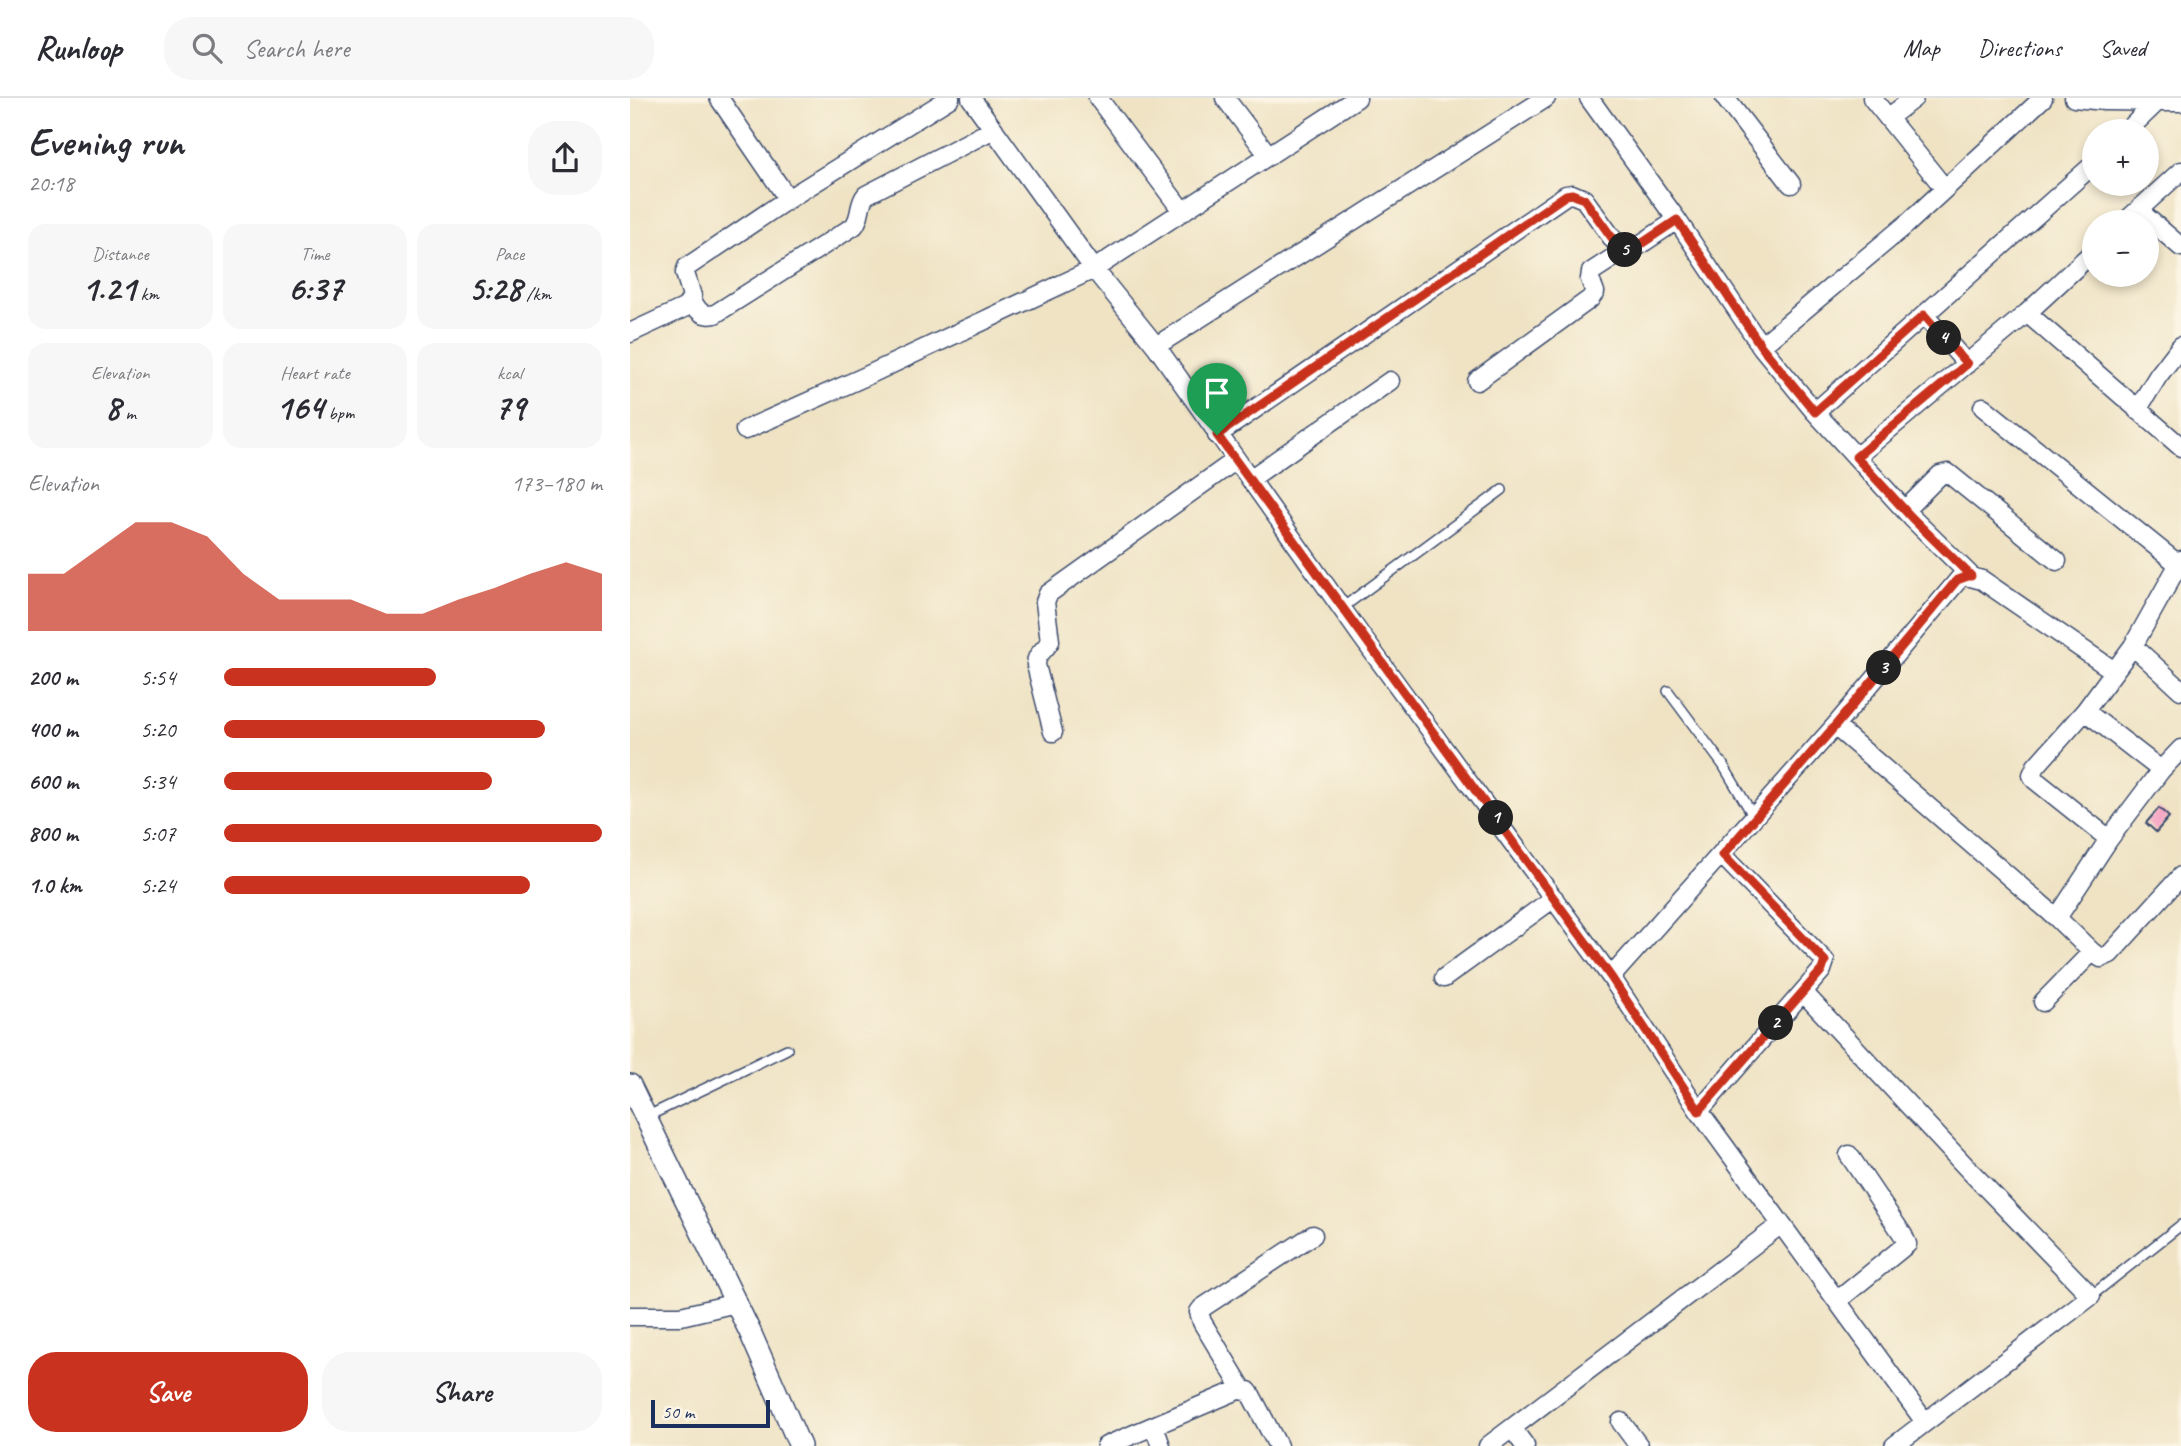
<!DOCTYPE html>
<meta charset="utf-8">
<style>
body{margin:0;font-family:Caveat,sans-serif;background:#f7f7f7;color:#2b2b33;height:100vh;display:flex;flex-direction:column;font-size:26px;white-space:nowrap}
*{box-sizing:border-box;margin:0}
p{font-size:23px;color:#7c7c81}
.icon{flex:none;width:38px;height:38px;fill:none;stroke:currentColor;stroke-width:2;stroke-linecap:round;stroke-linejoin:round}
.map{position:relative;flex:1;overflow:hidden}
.sheet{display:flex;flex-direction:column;background:#fff;width:630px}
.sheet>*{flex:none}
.controls{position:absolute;left:1452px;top:21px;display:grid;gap:14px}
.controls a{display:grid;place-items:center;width:77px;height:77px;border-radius:50%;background:#fff;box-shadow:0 4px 10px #0003;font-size:35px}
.scale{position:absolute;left:21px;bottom:18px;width:119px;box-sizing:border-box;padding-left:7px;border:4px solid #1b2f5e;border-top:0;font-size:19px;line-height:24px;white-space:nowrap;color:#1b2f5e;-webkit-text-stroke:5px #fcf5e5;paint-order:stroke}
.pin{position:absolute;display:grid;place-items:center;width:60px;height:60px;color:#fff;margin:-72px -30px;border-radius:50% 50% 50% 0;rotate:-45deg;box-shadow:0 0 7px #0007}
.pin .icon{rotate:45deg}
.km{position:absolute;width:35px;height:35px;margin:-18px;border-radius:50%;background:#222;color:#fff;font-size:19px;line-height:35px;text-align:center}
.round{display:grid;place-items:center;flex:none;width:74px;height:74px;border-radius:28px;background:#f7f7f7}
.summary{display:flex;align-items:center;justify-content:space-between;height:119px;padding:0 28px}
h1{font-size:38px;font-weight:800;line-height:52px}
.metrics{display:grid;grid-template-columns:repeat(3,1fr);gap:10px;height:119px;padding:7px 28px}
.metrics div{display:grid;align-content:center;border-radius:18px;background:#f7f7f7;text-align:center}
.metrics b{font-size:35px;font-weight:800}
.metrics small{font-size:19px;font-weight:400}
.metrics p{font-size:19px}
.chart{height:196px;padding:14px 28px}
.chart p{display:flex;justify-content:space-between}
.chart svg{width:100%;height:126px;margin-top:7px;fill:#c8321e;opacity:.7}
.primary-button{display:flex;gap:14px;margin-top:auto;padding:14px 28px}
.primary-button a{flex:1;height:80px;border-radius:28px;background:#c8321e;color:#fff;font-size:28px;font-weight:800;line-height:80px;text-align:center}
.primary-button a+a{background:#f7f7f7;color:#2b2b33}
ul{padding:0 28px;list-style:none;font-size:23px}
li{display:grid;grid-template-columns:112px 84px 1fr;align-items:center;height:52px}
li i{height:18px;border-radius:9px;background:#c8321e}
header{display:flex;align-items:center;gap:42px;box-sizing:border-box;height:98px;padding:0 35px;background:#fff;border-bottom:2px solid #e1e1e2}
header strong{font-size:33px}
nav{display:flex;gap:38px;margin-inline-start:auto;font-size:24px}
.search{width:490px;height:63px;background:#f7f7f7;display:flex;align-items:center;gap:18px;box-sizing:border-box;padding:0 24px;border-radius:28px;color:#7c7c81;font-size:26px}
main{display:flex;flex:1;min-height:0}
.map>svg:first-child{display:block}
</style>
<header>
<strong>Runloop</strong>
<div class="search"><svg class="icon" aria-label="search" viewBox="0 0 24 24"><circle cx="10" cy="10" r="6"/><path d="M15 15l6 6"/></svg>Search here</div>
<nav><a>Map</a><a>Directions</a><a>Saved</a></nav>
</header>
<main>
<section class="sheet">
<div class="summary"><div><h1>Evening run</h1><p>20:18</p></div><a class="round"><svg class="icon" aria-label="share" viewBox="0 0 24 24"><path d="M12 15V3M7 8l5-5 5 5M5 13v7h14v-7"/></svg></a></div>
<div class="metrics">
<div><p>Distance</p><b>1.21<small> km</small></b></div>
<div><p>Time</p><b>6:37</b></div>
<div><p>Pace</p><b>5:28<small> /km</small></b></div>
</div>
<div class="metrics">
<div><p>Elevation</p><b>8<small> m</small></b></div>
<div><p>Heart rate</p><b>164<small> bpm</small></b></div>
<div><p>kcal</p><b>79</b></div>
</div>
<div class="chart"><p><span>Elevation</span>173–180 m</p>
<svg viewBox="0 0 160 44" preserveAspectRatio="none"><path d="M0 44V24L10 24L20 15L30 6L40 6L50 11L60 24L70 33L80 33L90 33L100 38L110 38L120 33L130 29L140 24L150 20L160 24V44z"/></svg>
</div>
<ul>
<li><b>200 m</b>5:54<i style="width:56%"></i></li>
<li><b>400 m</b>5:20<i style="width:85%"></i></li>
<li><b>600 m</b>5:34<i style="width:71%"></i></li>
<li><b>800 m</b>5:07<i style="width:100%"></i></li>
<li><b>1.0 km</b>5:24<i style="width:81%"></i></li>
</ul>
<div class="primary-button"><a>Save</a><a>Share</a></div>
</section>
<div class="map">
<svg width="1551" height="1348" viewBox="0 0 1551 1348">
<rect width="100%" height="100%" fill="#fcf5e5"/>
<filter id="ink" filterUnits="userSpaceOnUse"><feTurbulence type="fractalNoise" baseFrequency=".0143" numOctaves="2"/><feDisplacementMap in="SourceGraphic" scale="14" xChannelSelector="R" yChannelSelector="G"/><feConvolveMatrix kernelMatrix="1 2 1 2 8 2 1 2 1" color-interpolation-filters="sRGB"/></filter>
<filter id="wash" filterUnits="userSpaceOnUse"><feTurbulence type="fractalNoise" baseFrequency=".00686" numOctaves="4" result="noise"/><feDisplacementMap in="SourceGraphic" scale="28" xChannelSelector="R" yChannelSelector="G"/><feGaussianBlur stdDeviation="1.57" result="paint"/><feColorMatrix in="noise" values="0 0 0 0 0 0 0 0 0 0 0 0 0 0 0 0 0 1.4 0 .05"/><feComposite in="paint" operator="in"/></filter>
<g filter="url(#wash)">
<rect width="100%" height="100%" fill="#efe3c4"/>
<g id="blocks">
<path fill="#f6a8c6" d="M1529,710L1539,719L1526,734L1516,725Z"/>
</g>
</g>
<g filter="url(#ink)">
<use href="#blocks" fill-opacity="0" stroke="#3b4a6d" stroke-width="2"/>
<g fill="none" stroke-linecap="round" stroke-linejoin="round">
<g stroke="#3b4a6d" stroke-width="12">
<path id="service" d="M712,510L872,392
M1038,593L1093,667L1124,719
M16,1019L157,951
M1461,1198L1551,1127"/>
</g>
<g stroke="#3b4a6d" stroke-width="21">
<path id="minor" d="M89,0L158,101
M341,0L464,171L526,248L732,539L981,879L1069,1013L1295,1324
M468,0L553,114
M595,0L639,58
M959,0L1047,122L1131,248L1185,314L1282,420L1341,478
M1095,0L1161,86
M1242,0L1315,91
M1444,0L1475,3L1551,4
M1258,20L1284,0
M1497,33L1527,4
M1508,112L1551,149
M1495,124L1551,73
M61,200C67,212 71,219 85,216L224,128C232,118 228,106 236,97L364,31
M1397,215L1551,349
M1294,217L1337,266
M0,235L56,209L62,198L55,175L57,169L158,101L320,0
M526,248L916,0
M1131,248L1278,125L1413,0
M847,283L960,201L965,194L960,181L961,174L995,152
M1353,309L1548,466
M1507,312L1528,278L1551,248
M1185,314L1465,65
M115,332L234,279L464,171L727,0
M587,337L936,97L942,96L954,101L988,148L995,152L1005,150L1047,122
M1226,359L1397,215L1465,152
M620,381L760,283
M1275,412L1310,377L1318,375L1427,463
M1503,548L1551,592
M1205,628L1427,820L1462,854L1413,904
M423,634L406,567C406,555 415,553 420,543L415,504L418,496L606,362
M1531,672L1551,651
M1479,741L1405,682L1402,677L1406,668L1455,613L1503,548L1551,462
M1427,820L1479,741L1531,672L1455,613
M1462,854L1471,860L1480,856L1551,778
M981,879L1205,628L1330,480L1337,478L1352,482L1484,573
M814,880L924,800
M1173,894L1339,1072L1461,1198L1264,1348
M1069,1013L1192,872L1195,863L1092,757
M1207,1203L1277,1146L1273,1137L1219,1057
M0,1218H51L106,1205
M613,1292L572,1224L569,1214L572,1210L683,1137
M991,1324L1009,1348
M524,1328L531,1348
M882,1330L895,1348
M476,1348L608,1292L618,1293L621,1297L648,1348
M858,1348L1150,1127"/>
</g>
<g stroke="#3b4a6d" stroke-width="24">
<path id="tertiary" d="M0,987L120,1234L170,1348"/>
</g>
<use href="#service" stroke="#fff" stroke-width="9"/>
<use href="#minor" stroke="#fff" stroke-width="18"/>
<use href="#tertiary" stroke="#fff" stroke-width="21"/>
</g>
</g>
<g fill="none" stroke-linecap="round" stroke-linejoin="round" filter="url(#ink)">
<g stroke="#fff" stroke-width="14">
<path id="route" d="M942,96L954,101L988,148L995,152L1005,150L1047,122L1131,248L1185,314L1294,217L1337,266L1226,359L1282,420L1341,478H1338L1327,482L1205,628L1093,757L1195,863L1192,872L1069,1013L981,879L587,337L936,97Z"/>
</g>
<use href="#route" stroke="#c8321e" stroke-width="9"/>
</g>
</svg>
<div class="controls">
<a>+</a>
<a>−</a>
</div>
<div class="scale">50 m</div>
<div class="pin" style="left:587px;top:337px;background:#1e9e55"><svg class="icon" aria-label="arrive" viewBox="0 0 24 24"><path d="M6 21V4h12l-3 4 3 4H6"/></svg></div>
<b class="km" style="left:866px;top:720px">1</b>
<b class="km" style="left:1146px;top:925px">2</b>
<b class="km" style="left:1254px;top:570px">3</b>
<b class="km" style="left:1314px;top:240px">4</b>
<b class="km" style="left:995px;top:152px">5</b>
</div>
</main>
